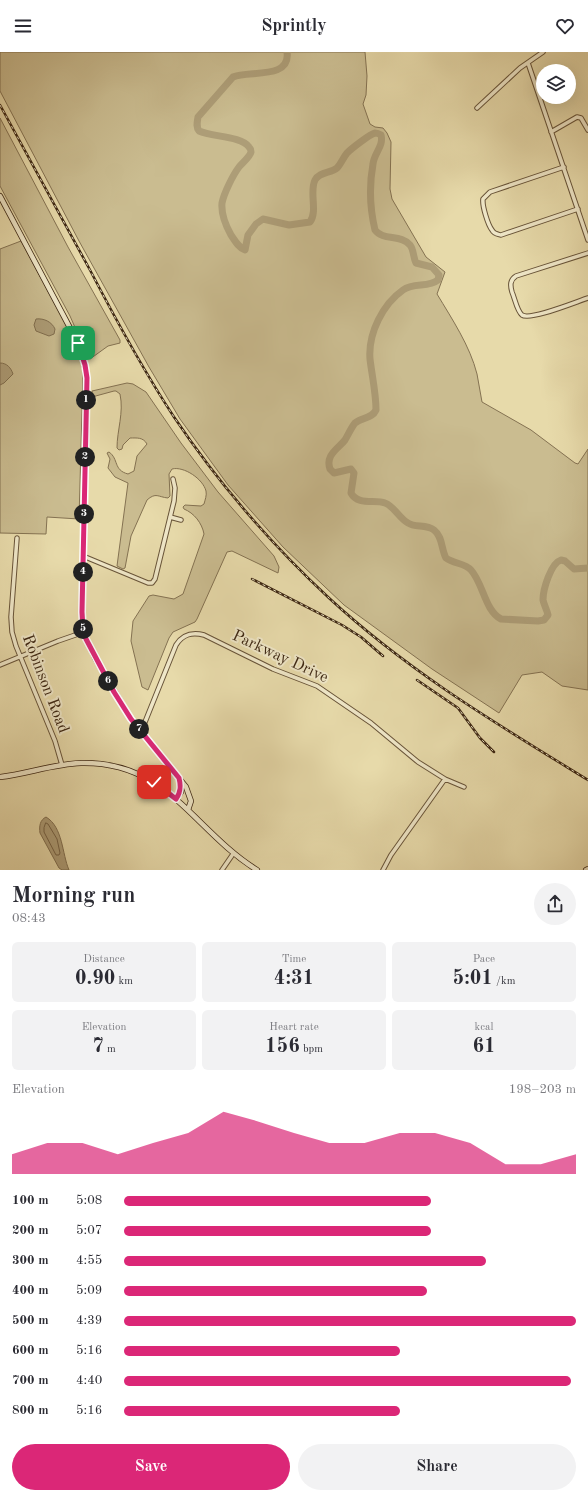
<!DOCTYPE html>
<meta charset="utf-8">
<style>
body{margin:0;font-family:"Old Standard TT",serif;background:#f2f2f3;color:#2b2b33;height:100vh;display:flex;flex-direction:column;font-size:15px;white-space:nowrap}
*{box-sizing:border-box;margin:0}
p{font-size:13px;color:#7c7c81}
.icon{flex:none;width:22px;height:22px;fill:none;stroke:currentColor;stroke-width:2;stroke-linecap:round;stroke-linejoin:round}
.map{position:relative;height:818px;overflow:hidden}
.drawer{display:flex;flex-direction:column;background:#fff;flex:1}
.drawer>*{flex:none}
.controls{position:absolute;left:536px;top:12px;display:grid;gap:8px}
.controls a{display:grid;place-items:center;width:40px;height:40px;border-radius:50%;background:#fff;box-shadow:0 4px 16px #0002;font-size:20px}
.pin{position:absolute;display:grid;place-items:center;width:34px;height:34px;color:#fff;margin:-17px;border-radius:8px;box-shadow:0 2px 6px #0006}
.km{position:absolute;width:20px;height:20px;margin:-10px;border-radius:50%;background:#222;color:#fff;font-size:11px;line-height:20px;text-align:center}
.round{display:grid;place-items:center;flex:none;width:42px;height:42px;border-radius:21px;background:#f2f2f3}
.head{display:flex;align-items:center;justify-content:space-between;height:68px;padding:0 12px}
h1{font-size:22px;font-weight:800;line-height:30px}
.figures{display:grid;grid-template-columns:repeat(3,1fr);gap:6px;height:68px;padding:4px 12px}
.figures div{display:grid;align-content:center;border-radius:6px;background:#f2f2f3;text-align:center}
.figures b{font-size:20px;font-weight:800}
.figures small{font-size:11px;font-weight:400}
.figures p{font-size:11px}
.chart{height:112px;padding:8px 12px}
.chart p{display:flex;justify-content:space-between}
.chart svg{width:100%;height:72px;margin-top:4px;fill:#db2777;opacity:.7}
.action{display:flex;gap:8px;margin-top:auto;padding:8px 12px}
.action a{flex:1;height:46px;border-radius:24px;background:#db2777;color:#fff;font-size:16px;font-weight:800;line-height:46px;text-align:center}
.action a+a{background:#f2f2f3;color:#2b2b33}
ul{padding:0 12px;list-style:none;font-size:13px}
li{display:grid;grid-template-columns:64px 48px 1fr;align-items:center;height:30px}
li i{height:10px;border-radius:5px;background:#db2777}
header{display:flex;justify-content:space-between;align-items:center;height:52px;padding:0 12px;background:#fff;font-size:18px;font-weight:800}
.map>svg:first-child{display:block}
</style>
<header><svg class="icon" aria-label="menu" viewBox="0 0 24 24"><path d="M4 6h16M4 12h16M4 18h16"/></svg>Sprintly<svg class="icon" aria-label="heart" viewBox="0 0 24 24"><path d="M12 20l-8-8c-3-5 5-10 8-4 3-6 11-1 8 4z"/></svg></header>
<div class="map">
<svg width="588" height="818" viewBox="0 0 588 818">
<rect width="100%" height="100%" fill="#e7daaa"/>
<filter id="stains"><feTurbulence type="fractalNoise" baseFrequency=".005" numOctaves="4"/><feColorMatrix values="0 0 0 0 .2 0 0 0 0 .09 0 0 0 0 .02 0 0 0 .5 -.17"/></filter>
<radialGradient id="worn" r=".72"><stop offset=".6" stop-color="#630" stop-opacity="0"/><stop offset="1" stop-color="#630" stop-opacity=".3"/></radialGradient>
<path fill="#cabc90" stroke="#847252" d="M0,0H365L367,24L366,43L363,52L370,72L375,75L383,76L387,81L391,90L390,137L392,147L426,205L445,220L437,242C452,267 470,294 477,322C479,331 480,341 482,350L531,378L575,411L578,412L588,397V638L562,634L542,620L522,623L499,661L432,617L344,553L283,495L228,433L180,367L149,315L79,189L0,39Z
M0,66L68,195L120,288V291L108,294L90,307L88,305L70,264L0,134Z
M21,189L75,289L82,311L83,322L79,467L47,465L46,482L0,481V197Z
M127,331L133,332L146,340L181,391L218,440L274,504L279,515L278,521L232,499L227,500L197,567L195,570L173,580L169,586L148,638L142,635L131,589L133,569L149,544L153,543L174,547L183,542L204,482C202,471 194,461 184,457L183,455L185,453L201,454L204,452C205,448 207,443 206,439C203,427 184,414 172,417L169,422L170,444L168,446C158,445 156,440 147,448L131,484L125,516L123,517L117,514L128,431L115,425L108,416L110,407L107,401L109,400C119,407 113,418 128,422L134,419L137,404L147,392C143,385 137,386 130,386L123,393L122,397L119,398L117,396C117,378 124,361 120,342L116,339H114L92,345V339Z"/>
<path fill="#ad9d77" stroke="#806e4f" d="M36,267C44,266 52,270 55,277L54,282L49,284L36,279L34,273Z
M0,311C7,311 11,316 13,322L4,331L0,333Z
M46,765C63,775 62,802 69,818H62L59,816L40,781C39,774 40,768 46,765Z"/>
<g fill="none" stroke-linecap="round" stroke-linejoin="round">
<path stroke="#756245" stroke-width="1" d="M46,771L48,772L57,787L60,801L59,803H56L44,780V776Z"/>
<path stroke="#ad9d77" stroke-width="7" d="M287,0C291,28 248,18 233,25L198,65C197,71 196,75 199,79C212,85 241,84 249,95C250,96 251,98 251,100C250,105 242,111 239,115C233,123 224,141 222,151C221,162 226,174 231,183C235,189 239,196 245,198L248,183L256,172L263,167L289,173L310,170C318,159 309,140 315,128C319,120 331,121 337,116C341,112 343,106 347,101C351,97 370,82 375,81C377,81 378,81 381,83C384,94 374,101 373,112C369,134 370,157 375,178C383,189 401,182 410,193C414,198 413,205 416,211L432,215L439,223L438,228C428,236 414,230 403,238C383,252 368,281 370,307C372,324 376,341 376,358C372,367 362,365 355,371C351,376 348,383 345,388C338,397 325,403 330,417L334,421L351,417L354,421L351,441C358,454 375,447 385,451C394,454 399,466 408,471C415,476 426,472 434,478C443,485 441,497 446,506C454,512 465,511 471,518C483,531 485,559 501,567L538,569L544,568L548,563C547,558 544,553 543,548C543,537 551,511 561,508L565,509L574,517L588,516"/>
<g stroke="#685439" stroke-width="5.5">
<path id="street" d="M528,11L588,188
M477,56L520,16L543,0
M551,80L577,65L581,66L588,78
M564,115L490,140L483,147C482,154 488,173 492,178C494,182 497,182 501,183L578,157
M588,201L516,224C510,228 510,233 512,240C515,247 517,259 522,263C530,269 578,249 588,246
M170,465L181,468
M17,486L11,565L12,580L16,594L55,689L62,713
M83,504L148,531H152L155,527L174,449L175,436L173,427
M0,613L58,589L84,580
M141,680L176,593C183,582 192,580 204,583L273,617L317,634L371,671L418,710L445,727L391,803L383,818
M445,727L464,735
M222,818L233,802"/>
</g>
<g stroke="#3d2713" stroke-width="6">
<path id="secondary" d="M0,144L78,291L86,319L87,341L82,560L85,584L95,606L131,667L186,735L191,749L188,758
M0,725C27,722 53,712 81,711C168,709 193,778 257,818
M176,747L181,740L180,727
M586,818L588,817"/>
</g>
<use href="#street" stroke="#efe7c8" stroke-width="3.5"/>
<use href="#secondary" stroke="#efe7c8" stroke-width="4.5"/>
<g stroke="#3d2713" stroke-width="2.5">
<path id="rail" d="M0,53C30,108 60,163 90,218C116,268 143,318 174,365C219,432 271,492 329,546C409,620 497,672 588,728
M252,527L342,573L361,585L383,604
M417,628L458,656L480,686L494,700"/>
</g>
<use href="#rail" stroke="#efe7c8" stroke-width="1" stroke-dasharray="3" stroke-linecap="butt"/>
</g>
<g fill="none" stroke-linecap="round" stroke-linejoin="round">
<g stroke="#fff" stroke-width="8">
<path id="route" d="M78,291L85,313L87,326L82,560L83,577L86,587L114,640L131,667L179,726C181,734 181,740 176,747L154,730"/>
</g>
<use href="#route" stroke="#db2777" stroke-width="5"/>
</g>
<g text-anchor="middle" dominant-baseline="central" stroke-width="4" stroke-linejoin="round" paint-order="stroke">
<g font-size="16" fill="#3d2713" stroke="#efe7c8">
<text transform="translate(280 605) rotate(25)">Parkway Drive</text>
<text transform="translate(45 632) rotate(69)">Robinson Road</text>
</g>
</g>
<rect width="100%" height="100%" filter="url(#stains)"/>
<rect width="100%" height="100%" fill="url(#worn)"/>
</svg>
<div class="controls">
<a><svg class="icon" aria-label="layers" viewBox="0 0 24 24"><path d="M12 4l9 5-9 5-9-5zM3 14l9 5 9-5"/></svg></a>
</div>
<div class="pin" style="left:78px;top:291px;background:#1e9e55"><svg class="icon" aria-label="arrive" viewBox="0 0 24 24"><path d="M6 21V4h12l-3 4 3 4H6"/></svg></div>
<div class="pin" style="left:154px;top:730px;background:#d93025"><svg class="icon" aria-label="check" viewBox="0 0 24 24"><path d="M5 12l5 5 9-10"/></svg></div>
<b class="km" style="left:86px;top:348px">1</b>
<b class="km" style="left:85px;top:405px">2</b>
<b class="km" style="left:84px;top:462px">3</b>
<b class="km" style="left:83px;top:520px">4</b>
<b class="km" style="left:83px;top:577px">5</b>
<b class="km" style="left:108px;top:629px">6</b>
<b class="km" style="left:139px;top:677px">7</b>
</div>
<section class="drawer">
<div class="head"><div><h1>Morning run</h1><p>08:43</p></div><a class="round"><svg class="icon" aria-label="share" viewBox="0 0 24 24"><path d="M12 15V3M7 8l5-5 5 5M5 13v7h14v-7"/></svg></a></div>
<div class="figures">
<div><p>Distance</p><b>0.90<small> km</small></b></div>
<div><p>Time</p><b>4:31</b></div>
<div><p>Pace</p><b>5:01<small> /km</small></b></div>
</div>
<div class="figures">
<div><p>Elevation</p><b>7<small> m</small></b></div>
<div><p>Heart rate</p><b>156<small> bpm</small></b></div>
<div><p>kcal</p><b>61</b></div>
</div>
<div class="chart"><p><span>Elevation</span>198–203 m</p>
<svg viewBox="0 0 160 44" preserveAspectRatio="none"><path d="M0 44V32L10 25L20 25L30 32L40 25L50 19L60 6L70 12L80 19L90 25L100 25L110 19L120 19L130 25L140 38L150 38L160 32V44z"/></svg>
</div>
<ul>
<li><b>100 m</b>5:08<i style="width:68%"></i></li>
<li><b>200 m</b>5:07<i style="width:68%"></i></li>
<li><b>300 m</b>4:55<i style="width:80%"></i></li>
<li><b>400 m</b>5:09<i style="width:67%"></i></li>
<li><b>500 m</b>4:39<i style="width:100%"></i></li>
<li><b>600 m</b>5:16<i style="width:61%"></i></li>
<li><b>700 m</b>4:40<i style="width:99%"></i></li>
<li><b>800 m</b>5:16<i style="width:61%"></i></li>
</ul>
<div class="action"><a>Save</a><a>Share</a></div>
</section>
